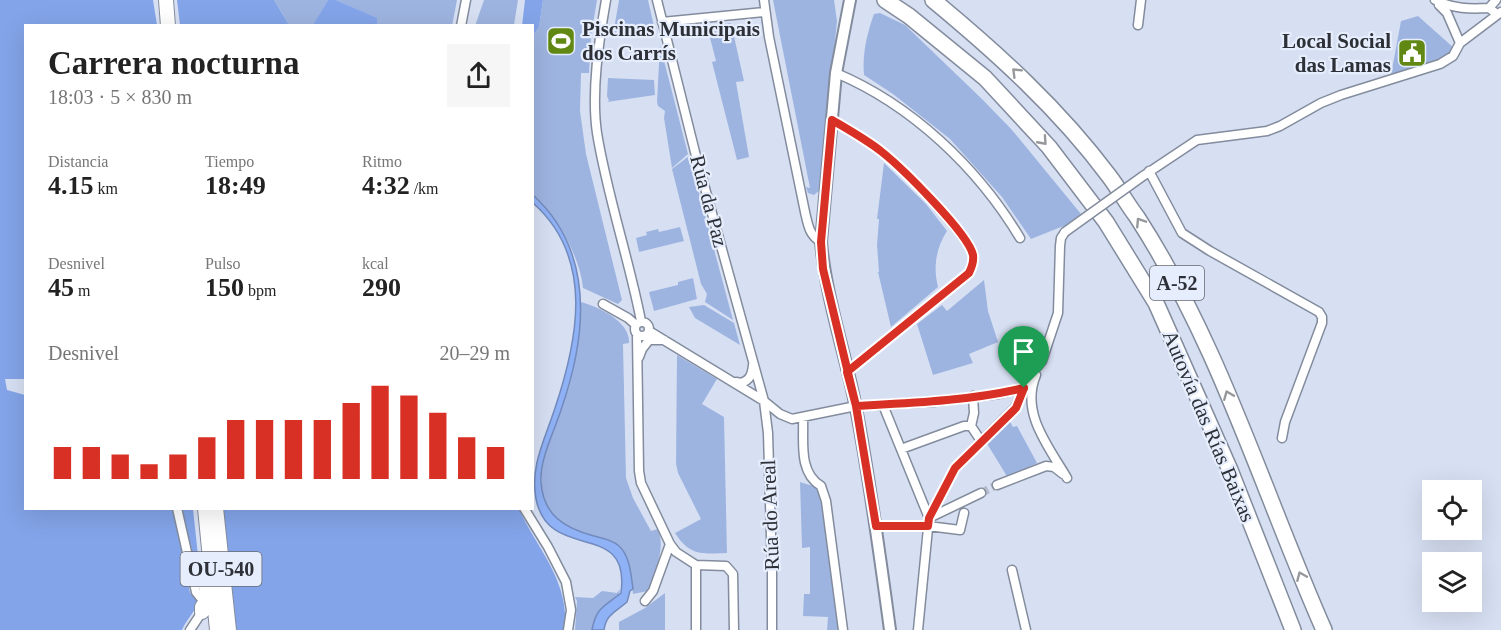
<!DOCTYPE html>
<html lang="es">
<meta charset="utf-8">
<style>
body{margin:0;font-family:Georgia,serif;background:#f6f6f6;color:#222;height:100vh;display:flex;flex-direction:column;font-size:22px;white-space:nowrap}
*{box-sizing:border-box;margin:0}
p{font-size:20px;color:#767676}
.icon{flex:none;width:33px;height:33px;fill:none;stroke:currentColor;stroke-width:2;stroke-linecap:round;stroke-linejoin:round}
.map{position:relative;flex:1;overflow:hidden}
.panel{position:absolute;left:24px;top:24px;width:510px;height:486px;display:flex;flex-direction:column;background:#fff;border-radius:0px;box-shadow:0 6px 24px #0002}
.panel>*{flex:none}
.fabs{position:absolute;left:1422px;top:480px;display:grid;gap:12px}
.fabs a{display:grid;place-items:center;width:60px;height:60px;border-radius:0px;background:#fff;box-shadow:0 6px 24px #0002;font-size:30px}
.pin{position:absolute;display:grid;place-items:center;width:51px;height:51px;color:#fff;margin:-62px -26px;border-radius:50% 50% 50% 0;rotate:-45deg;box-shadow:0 0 6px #0007}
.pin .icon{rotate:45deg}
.round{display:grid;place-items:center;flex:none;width:63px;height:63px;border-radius:0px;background:#f6f6f6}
.overview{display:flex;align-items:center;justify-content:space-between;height:102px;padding:0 24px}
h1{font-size:33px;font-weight:600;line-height:45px}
.metrics{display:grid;grid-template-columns:repeat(3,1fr);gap:9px;height:102px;padding:6px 24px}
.metrics div{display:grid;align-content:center}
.metrics b{font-size:26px;font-weight:600}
.metrics small{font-size:16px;font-weight:400}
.metrics p{font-size:16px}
.chart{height:168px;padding:12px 24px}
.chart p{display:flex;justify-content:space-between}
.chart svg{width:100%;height:108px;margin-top:6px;stroke:#d93025;stroke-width:6}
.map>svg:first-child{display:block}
</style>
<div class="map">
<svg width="1501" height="630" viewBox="0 0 1501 630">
<rect width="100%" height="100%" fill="#d7e0f3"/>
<path fill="#9eb4e0" d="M274,0H328L313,26L289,25Z
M336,0H457L452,26L377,25L376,18Z
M484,0H518L514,25L475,26Z
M543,0H597L591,36L589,73H581L580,111L586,154L622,300L618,304L583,288C580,256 556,215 533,194V36L539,27Z
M619,0H648L656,35L652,36L613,35Z
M773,0H834L837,21L820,190L814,195L808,193L806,187L810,188Z
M880,13L905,25L983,100L1012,130L1081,214L1066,225L1031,239L1002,197L950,139L893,94L864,75C862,55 867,33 874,14Z
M1418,16L1454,48C1439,64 1412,70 1391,75L1401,21Z
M731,23L744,81L736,82L749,157L737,160L712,62L716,61L707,26Z
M660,45L688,154L672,168L664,118L665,111L658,106L657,102Z
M608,78L654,80L655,95L607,102L609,101L607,96Z
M689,156L733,320L705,302L707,294L701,284L672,169Z
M884,163L926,204L947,231C936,248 933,267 938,287L891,327L878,272H879L877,245L879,219H877Z
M680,227L684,241L639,252L636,238L647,235L646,232L658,229L659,232Z
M693,278L697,299L654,311L649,292L678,285V282Z
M984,280L988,311L998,342L969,354L973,363L933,375L917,324L942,305L947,311Z
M581,302C599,307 631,322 629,343L623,344L626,478L633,498L651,531L658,529C666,550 655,570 648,591L633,594C631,578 631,557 619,546C616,543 611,541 607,540C583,531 557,530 546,504C531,469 560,418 570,384C577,357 581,329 581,302Z
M704,305L734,323L740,345L695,318L689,307Z
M677,355L717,379L702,404L724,417L727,553C701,554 690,556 675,533L701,519L678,473L676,464Z
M1009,420L1013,427L1017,426L1037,463L1008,478L986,442Z
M800,482L819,488L826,501L843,630H827L828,617L803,616L804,594H810V547L802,548Z
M620,589L619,595C604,604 596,613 592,630H575L577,601L575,597L593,598L602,591L617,593Z
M665,593V630H619V622L645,608Z"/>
<path fill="#83a4e8" d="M0,0H153L157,25L26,26L25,379H5L7,390L25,395L26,508L173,509L190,593L199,602C194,613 186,620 182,630H0Z
M177,0H274L289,25H180Z
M328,0H336L377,18V25H313Z
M525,0H543L539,27L533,36L532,26H522Z
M182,509H193L202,593Z
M222,509H519C538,551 569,579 565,630H236Z"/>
<path fill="#8fb1f6" stroke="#728abd" stroke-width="1.5" d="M532,194C595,251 587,334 562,407C555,430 540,457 541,482C543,515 564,528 594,536C602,538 613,540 619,546C630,556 631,575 633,589L630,591L627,602C617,611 606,614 604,630H592C596,607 605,606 621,593C631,518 549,564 536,499C530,467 544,441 554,411C578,341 595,258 533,203Z"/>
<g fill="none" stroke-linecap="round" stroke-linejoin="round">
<path stroke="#b5bdcd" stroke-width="8" stroke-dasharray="8 4" stroke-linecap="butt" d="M981,493L997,485"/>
<g stroke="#838c9d" stroke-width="11">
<path id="minor" d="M606,0C599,40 591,92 597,133C607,195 629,259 641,321
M657,0L695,152L764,401L768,433L772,571V630
M764,0L769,37L805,212C808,225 809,235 821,242
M1435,0C1454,9 1469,9 1489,8L1497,14
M1439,5L1447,13L1460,43
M1489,8L1496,0
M662,22L765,12
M1138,25L1141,0
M461,26L466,0
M836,73C912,105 978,168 1020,238
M832,120C849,130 867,140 882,152C901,167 968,234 973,255C974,262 972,267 969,273L847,372
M1149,171L1182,233L1210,251L1319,312L1322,317V323L1285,422L1282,438
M1143,176L1197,140L1267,131L1280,126L1321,103L1341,95L1440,64L1453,56L1460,43L1501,12
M603,304L628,318L636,325
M635 329a7 7 0 1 1 14 0a7 7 0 1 1-14 0Z
M649,331L764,401L780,414L792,419L856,406L933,402L999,394L1024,388
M637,334L639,471L641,483L670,544L676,552L696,565V630
M639,357L642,349L649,340H664
M1036,375C1020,413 1049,447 1067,478
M736,382L741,383C750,380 752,375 753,365
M883,405L929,518L981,493
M803,418C804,441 798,472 821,486L826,501L843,630
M971,426L974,413L973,396
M901,449L964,426H971L981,441
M997,485L1046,466L1054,467L1063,474
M177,508L196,592L204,602
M524,508L548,547L566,582L571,610L568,630
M876,526H928L960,530L964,513
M696,565L726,566L733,574L734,630
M1012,570L1026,630
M645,601L653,591L670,544
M190,630L202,612
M918,630L929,518L955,468L1015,408L1032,373L1042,361L1058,313L1060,246L1061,238L1065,232"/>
</g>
<g stroke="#838c9d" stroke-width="14">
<path id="tertiary" d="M850,0L836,73L821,242C826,298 845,352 856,408C870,481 880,556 890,630"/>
</g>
<g stroke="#838c9d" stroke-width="16">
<path id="primary" d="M166,0L168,26
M205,508L217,630
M216,508L229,630
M202,612V607L208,599L206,586"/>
</g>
<g stroke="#838c9d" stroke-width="18">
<path id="motorway" d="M885,0L909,16L985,78L1049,147L1106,222L1156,303L1230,470L1293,630
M933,0C997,53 1059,109 1109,176C1119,189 1127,204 1137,217C1220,345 1263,492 1324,630"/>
</g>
<use href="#minor" stroke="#fff" stroke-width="8"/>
<use href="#tertiary" stroke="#fff" stroke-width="10"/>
<use href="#primary" stroke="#fff" stroke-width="14"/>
<use href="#motorway" stroke="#fff" stroke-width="15"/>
<g stroke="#838c9d" stroke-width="11" stroke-linecap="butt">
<path id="minor-bridge" d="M1065,232L1143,176"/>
</g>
<use href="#minor-bridge" stroke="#fff" stroke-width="8"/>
</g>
<defs><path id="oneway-chevron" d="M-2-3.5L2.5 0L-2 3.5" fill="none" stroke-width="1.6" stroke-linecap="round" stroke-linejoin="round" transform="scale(1.5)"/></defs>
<g stroke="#96989b">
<use href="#oneway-chevron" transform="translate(1016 72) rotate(-135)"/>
<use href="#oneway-chevron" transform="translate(1043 141) rotate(48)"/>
<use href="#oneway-chevron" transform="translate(1140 222) rotate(-123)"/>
<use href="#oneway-chevron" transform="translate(1228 395) rotate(-112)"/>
<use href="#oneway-chevron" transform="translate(1301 576) rotate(-113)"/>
</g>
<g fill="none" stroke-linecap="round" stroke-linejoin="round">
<g stroke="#fff" stroke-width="12">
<path id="route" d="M1024,388C968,401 912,403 856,406L823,269L821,242L832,120C849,130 867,140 882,152C902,168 968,233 973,255C974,262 972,267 969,273L847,372L856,406L876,526H928L929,518L955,468L1016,408L1024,388"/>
</g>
<use href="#route" stroke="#d93025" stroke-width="8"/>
</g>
<defs>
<g id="stadium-square" transform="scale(1.5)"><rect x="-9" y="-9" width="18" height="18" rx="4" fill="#608812" stroke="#e6edfc"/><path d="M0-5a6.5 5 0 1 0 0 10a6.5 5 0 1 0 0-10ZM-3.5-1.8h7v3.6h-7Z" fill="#fff"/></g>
<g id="civic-square" transform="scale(1.5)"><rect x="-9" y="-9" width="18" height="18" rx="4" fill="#608812" stroke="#e6edfc"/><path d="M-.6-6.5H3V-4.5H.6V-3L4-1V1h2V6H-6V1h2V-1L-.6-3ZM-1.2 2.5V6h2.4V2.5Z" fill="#fff"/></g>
</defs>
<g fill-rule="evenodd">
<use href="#stadium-square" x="561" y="41"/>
<use href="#civic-square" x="1412" y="53"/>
</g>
<g text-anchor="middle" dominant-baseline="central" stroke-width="4.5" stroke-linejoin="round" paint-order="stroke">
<g fill="#e6edfc" stroke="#646972" stroke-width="1.5">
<rect x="1150" y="266" width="54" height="34" rx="4.5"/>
<rect x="180.5" y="552" width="81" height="34" rx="4.5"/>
</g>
<g font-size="20" font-weight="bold" fill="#2d3037">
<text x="1177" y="283">A-52</text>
<text x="221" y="569">OU-540</text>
</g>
<g font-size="21" font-weight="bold" fill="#2d3037" stroke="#e6edfc" text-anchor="start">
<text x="582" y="29">Piscinas Municipais<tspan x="582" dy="24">dos Carrís</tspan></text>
<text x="1391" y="41" text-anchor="end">Local Social<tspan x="1391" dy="24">das Lamas</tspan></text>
</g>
<g font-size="21" fill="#2d3037" stroke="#e6edfc">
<text transform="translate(709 201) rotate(75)">Rúa da Paz</text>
<text transform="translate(1209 426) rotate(67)">Autovía das Rías Baixas</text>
<text transform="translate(770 515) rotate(-92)">Rúa do Areal</text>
</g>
</g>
</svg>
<div class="fabs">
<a><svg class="icon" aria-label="locate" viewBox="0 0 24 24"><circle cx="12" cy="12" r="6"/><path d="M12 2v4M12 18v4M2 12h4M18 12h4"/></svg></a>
<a><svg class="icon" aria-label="layers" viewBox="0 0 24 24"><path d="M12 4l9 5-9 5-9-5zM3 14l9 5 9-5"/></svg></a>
</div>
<div class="pin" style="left:1024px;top:388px;background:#1e9e55"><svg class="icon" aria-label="arrive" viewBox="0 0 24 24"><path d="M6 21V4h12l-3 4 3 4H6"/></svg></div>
<section class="panel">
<div class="overview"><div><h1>Carrera nocturna</h1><p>18:03 · 5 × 830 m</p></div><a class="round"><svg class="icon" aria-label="share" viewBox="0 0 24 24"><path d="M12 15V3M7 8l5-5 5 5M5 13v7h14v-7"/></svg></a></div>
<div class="metrics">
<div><p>Distancia</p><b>4.15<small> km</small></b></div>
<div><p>Tiempo</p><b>18:49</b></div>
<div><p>Ritmo</p><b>4:32<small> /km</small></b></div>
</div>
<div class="metrics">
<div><p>Desnivel</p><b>45<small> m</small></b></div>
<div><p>Pulso</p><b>150<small> bpm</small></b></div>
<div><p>kcal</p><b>290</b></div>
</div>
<div class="chart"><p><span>Desnivel</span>20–29 m</p>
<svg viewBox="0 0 160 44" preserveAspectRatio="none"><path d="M5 44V31M15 44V31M25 44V34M35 44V38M45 44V34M55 44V27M65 44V20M75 44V20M85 44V20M95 44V20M105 44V13M115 44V6M125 44V10M135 44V17M145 44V27M155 44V31"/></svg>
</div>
</section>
</div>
